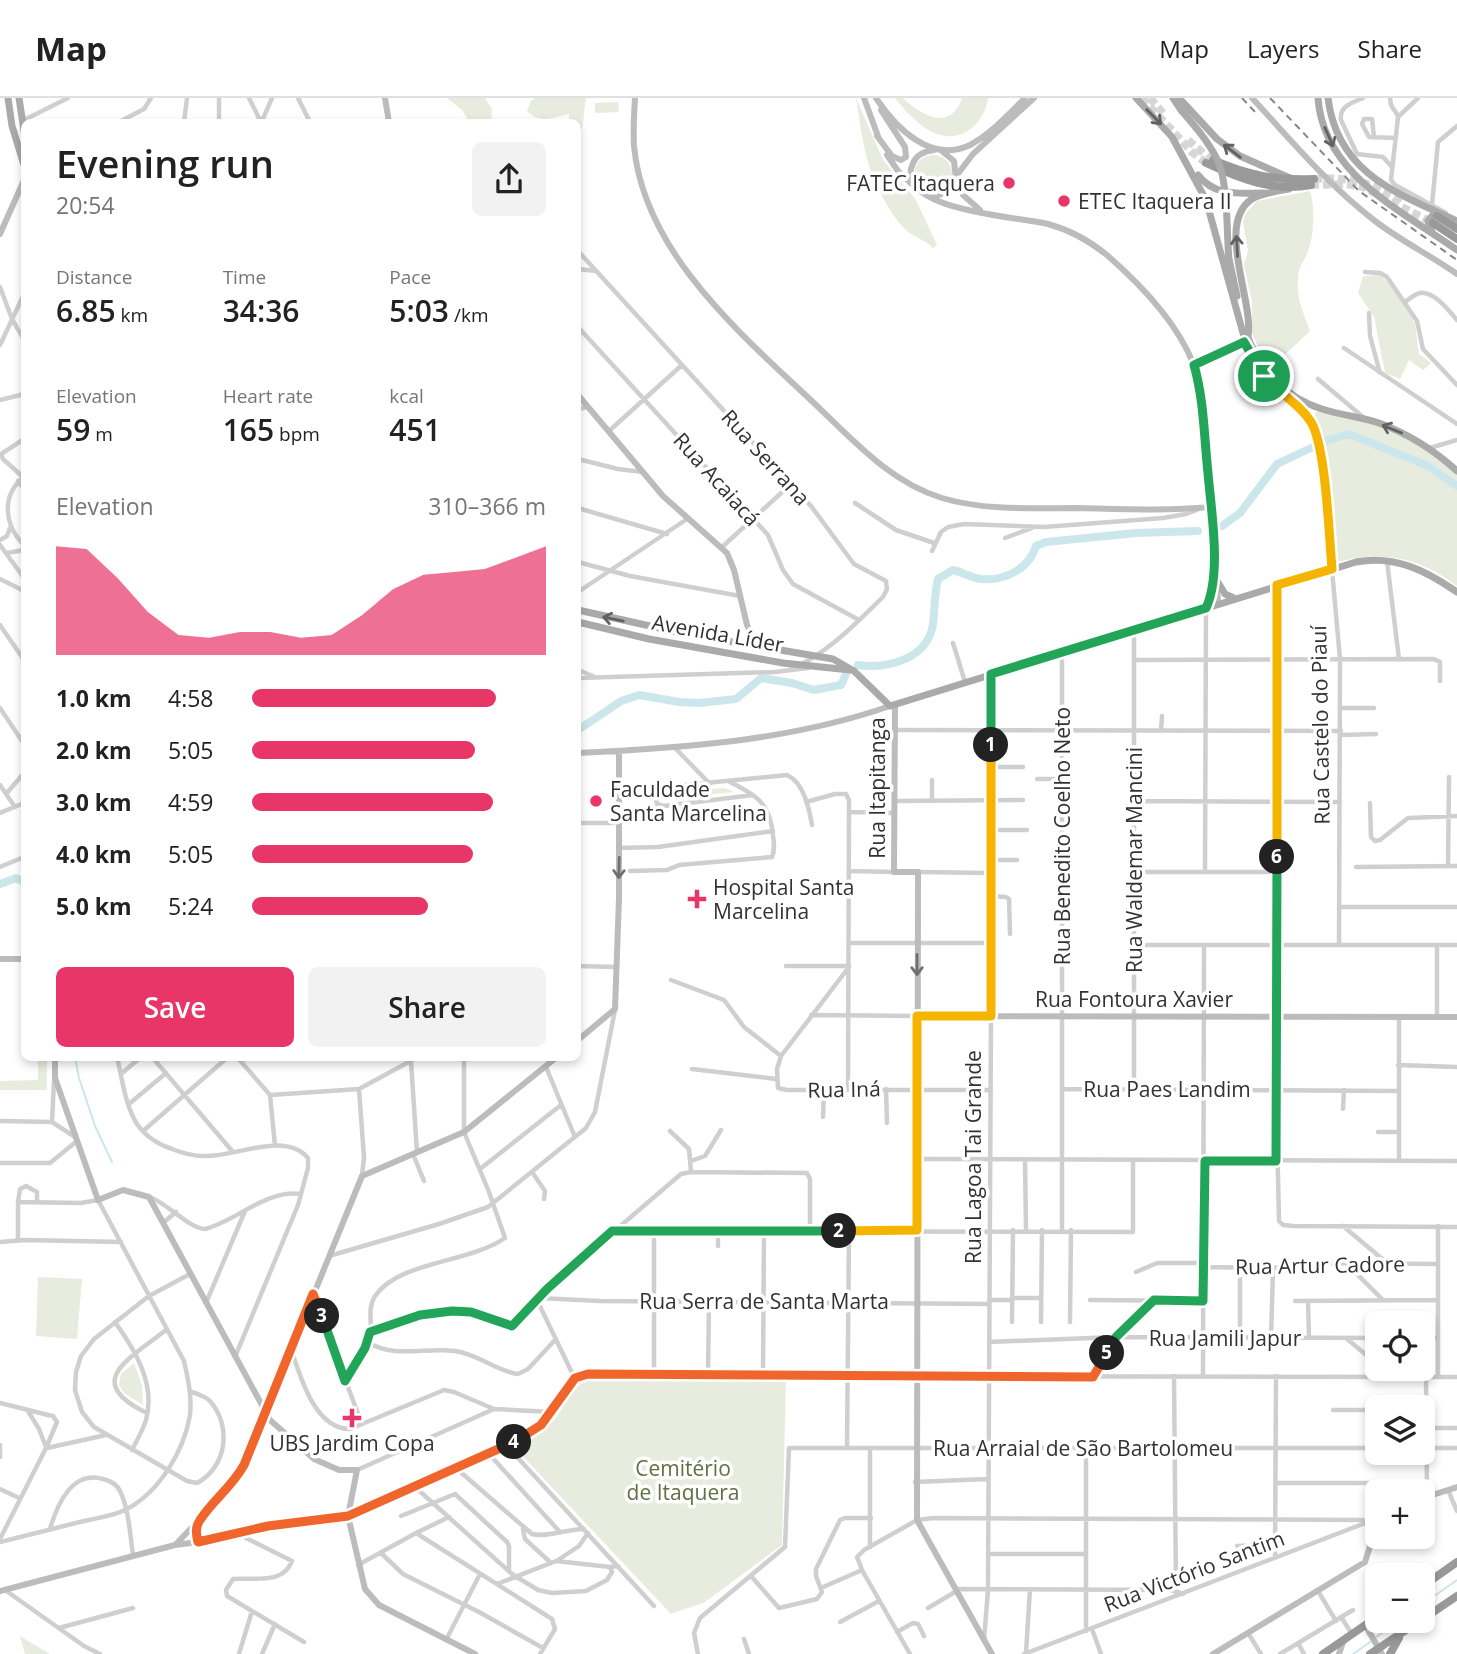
<!DOCTYPE html>
<meta charset="utf-8">
<style>
body{margin:0;font-family:"Open Sans",sans-serif;background:#f2f2f2;color:#222;height:100vh;display:flex;flex-direction:column;font-size:26px;white-space:nowrap}
*{box-sizing:border-box;margin:0}
p{font-size:23px;color:#767676}
.icon{flex:none;width:38px;height:38px;fill:none;stroke:currentColor;stroke-width:2;stroke-linecap:round;stroke-linejoin:round}
.map{position:relative;flex:1;overflow:hidden}
.panel{position:absolute;left:21px;top:21px;width:560px;height:942px;display:flex;flex-direction:column;background:#fff;border-radius:10px;box-shadow:0 4px 10px #0003}
.panel>*{flex:none}
.controls{position:absolute;left:1365px;top:1213px;display:grid;gap:14px}
.controls a{display:grid;place-items:center;width:70px;height:70px;border-radius:10px;background:#fff;box-shadow:0 4px 10px #0003;font-size:35px}
.pin{position:absolute;display:grid;place-items:center;width:60px;height:60px;color:#fff;margin:-30px;border:4px solid #fff;border-radius:50%;box-shadow:0 2px 7px #0007}
.km{position:absolute;width:35px;height:35px;margin:-18px;border-radius:50%;background:#222;color:#fff;font-size:19px;line-height:35px;text-align:center}
.round{display:grid;place-items:center;flex:none;width:74px;height:74px;border-radius:10px;background:#f2f2f2}
.overview{display:flex;align-items:center;justify-content:space-between;height:119px;padding:0 35px}
h1{font-size:38px;font-weight:600;line-height:52px}
.stats{display:grid;grid-template-columns:repeat(3,1fr);gap:10px;height:119px;padding:7px 35px}
.stats div{display:grid;align-content:center}
.stats b{font-size:30px;font-weight:600}
.stats small{font-size:19px;font-weight:400}
.stats p{font-size:19px}
.chart{height:196px;padding:14px 35px}
.chart p{display:flex;justify-content:space-between}
.chart svg{width:100%;height:126px;margin-top:7px;fill:#e83669;opacity:.7}
.cta{display:flex;gap:14px;margin-top:auto;padding:14px 35px}
.cta a{flex:1;height:80px;border-radius:10px;background:#e83669;color:#fff;font-size:28px;font-weight:600;line-height:80px;text-align:center}
.cta a+a{background:#f2f2f2;color:#222}
ul{padding:0 35px;list-style:none;font-size:23px}
li{display:grid;grid-template-columns:112px 84px 1fr;align-items:center;height:52px}
li i{height:18px;border-radius:9px;background:#e83669}
header{display:flex;align-items:center;gap:42px;box-sizing:border-box;height:98px;padding:0 35px;background:#fff;border-bottom:2px solid #e0e0e0}
header strong{font-size:33px}
nav{display:flex;gap:38px;margin-inline-start:auto;font-size:24px}
.map>svg:first-child{display:block}
</style>
<header>
<strong>Map</strong>
<nav><a>Map</a><a>Layers</a><a>Share</a></nav>
</header>
<div class="map">
<svg width="1457" height="1556" viewBox="0 0 1457 1556">
<rect width="100%" height="100%" fill="#fff"/>
<path fill="#e8ecde" d="M447,0H485L492,11L491,24H466L467,20L462,12Z
M535,0H586C583,14 585,29 578,41V24H569V16C553,19 541,27 527,13L531,3Z
M856,0L883,62L916,102L937,147L933,150C924,141 918,141 910,135C900,128 892,116 886,105C865,70 862,39 856,0Z
M895,0H903C921,17 950,35 962,0H988C987,11 981,21 973,29C943,54 913,23 895,0Z
M618,4L619,14L595,15V5Z
M914 76a19 19 0 1 1 38 0a19 19 0 1 1-38 0Z
M1310,93C1315,108 1314,139 1308,153C1305,162 1298,170 1298,179C1296,198 1303,215 1310,233L1272,269L1262,256L1252,236V204L1244,167L1248,153L1243,124L1246,115L1257,103Z
M1379,177C1394,186 1410,211 1415,227C1417,236 1417,246 1419,256L1431,265L1423,272L1409,262L1400,281L1385,275L1374,219L1358,195L1363,178Z
M1321,311L1396,331L1457,372V488C1420,459 1382,452 1337,464L1321,336L1315,322V315Z
M724,690L734,694L661,701L662,697L667,695Z
M38,959H47V992H0V983L38,982Z
M38,1179L82,1181L77,1241L36,1238Z
M134,1265L142,1288L143,1307L124,1295L119,1287L121,1276Z
M597,1281H786L782,1447L705,1504L671,1516L514,1349C529,1342 544,1334 555,1321C570,1301 568,1285 597,1281Z
M20,1538L50,1556H25Z"/>
<g fill="none" stroke-linecap="round" stroke-linejoin="round">
<path stroke="#cbe7ec" stroke-width="2" d="M75,959L79,980L95,1028L112,1064
M1423,1506L1457,1482
M1375,1540L1400,1522
M1353,1556L1370,1544"/>
<path stroke="#cbe7ec" stroke-width="8" d="M1222,428L1240,415L1277,366L1328,342L1349,336L1426,367L1457,388
M858,567C888,571 928,561 933,526C935,510 934,497 938,481L953,472C962,474 972,480 981,481C1005,483 1029,471 1036,448L1046,444L1136,435L1198,433
M578,632L621,603L639,597L679,604L699,605L736,601L761,580L792,585L814,592L841,587L846,576
M0,786L16,780L24,784"/>
<path stroke="#d6d6d6" stroke-width="8" stroke-dasharray="8 4" stroke-linecap="butt" d="M1142,0L1192,54L1206,65
M1150,0L1163,15
M1188,42L1210,61
M1314,81C1350,78 1372,86 1403,101
M1311,87L1347,86L1363,89L1433,125"/>
<path stroke="#cfcfcf" stroke-width="4.5" d="M249,0L261,24
M298,0L310,24
M1363,0C1352,5 1339,8 1341,22L1357,56L1383,59L1392,69
M1390,0L1391,7L1398,18
M1418,0L1398,19L1391,82L1395,87L1446,115
M22,23L68,0
M262,23L272,0
M119,24L144,11L151,0
M184,24L187,0
M219,24V0
M1374,39L1372,21H1364L1362,26L1369,39L1396,40
M1432,107L1438,44L1457,28
M578,153L811,408L854,466L886,483L887,491L883,499C854,527 827,556 789,572
M578,171L596,173
M1365,174L1380,175L1387,179L1417,223L1423,251L1457,287
M0,189L12,221L24,242
M1405,204C1409,201 1415,196 1420,195C1434,193 1449,213 1457,222
M1369,215L1370,238L1380,275
M578,229L768,437L783,472L793,486L859,522
M0,247L24,196
M1344,250L1457,326
M1318,281L1363,319
M0,302L24,296
M578,311L588,309
M609,333L682,267
M1430,350L1457,342
M578,361L618,371L643,374
M23,379L3,361L1,356L24,341
M24,379C1,397 4,427 24,447
M18,383L24,391
M855,405L896,432L934,445
M578,410L667,436
M1005,440L1032,430
M0,442L7,438L10,430
M0,447L24,480
M722,449L791,386
M932,453L941,434L948,429L964,426L1044,429L1163,420L1186,416L1197,412
M7,455L24,452
M1387,463L1399,561
M578,464L630,478L740,498
M1332,472L1340,561L1339,847
M0,481L24,493
M1277,489L1276,991L1279,1123L1283,1127L1293,1128L1457,1129
M578,494L687,421
M0,527L24,562
M1134,533V992
M953,545L965,584
M1135,562L1434,561L1440,564V583
M578,572L593,578
M578,580L775,574L808,570
M0,610L24,646
M1341,610H1374
M895,632L1341,633
M1161,633L1162,618
M1341,637L1376,636
M675,650L710,686
M991,669H1023
M1037,681H1062
M0,687L15,709
M6,696L24,675
M753,697L664,708L657,706L655,694L665,689L787,677C804,685 809,710 812,727
M895,703L1023,702
M932,703V682
M1134,703L1340,704
M806,704L835,696H846L849,702L848,992
M1370,705L1371,739L1375,743L1380,742L1408,720L1457,718
M849,714L895,715
M0,715L24,705
M578,725H619
M991,732H1027
M619,750L658,749L773,733
M991,762H1017
M1448,768L1449,679
M0,769L24,759
M1356,769L1457,768
M630,773L667,772L679,767L772,759C775,752 774,745 773,737C770,705 756,697 730,684
M849,773L894,774
M918,774L991,775
M1134,774H1277
M1205,774L1206,510
M816,797H849
M991,798L1006,799L1009,801L1010,836
M1339,809H1457
M849,845H991
M1133,847H1457
M1437,847V919
M578,868L616,869
M786,868H849
M849,869L781,958L777,971L778,990L787,992H991
M671,882L724,902L744,929L781,958
M811,917L917,918
M1399,919V1062
M117,959C122,980 125,1007 137,1026C145,1038 159,1047 172,1051C182,1055 193,1058 204,1058C233,1060 285,1032 308,1060V1070L298,1107L235,1259
M152,959L233,1054
M237,959L270,997L275,1048
M411,963L417,1055
M1398,967L1457,969
M546,969L575,1039
M692,971L776,981
M121,976L141,959
M359,991L364,1060L362,1077
M886,991L887,1025
M1062,991L1399,993
M270,997L359,991L418,959
M129,1006L166,975
M1343,1011L1344,992
M823,1019L824,992
M0,1023L52,1024L75,1039
M52,1024L54,983
M143,1033L228,959
M670,1033L689,1051L691,1074
M1378,1034H1399
M413,1056L424,1083
M918,1061L1457,1063
M1025,1062L1026,1132
M691,1063L705,1058L721,1032
M0,1065H50L77,1043
M480,1071L561,1007
M532,1074L545,1093L544,1101
M150,1099C168,1106 190,1131 205,1131C237,1123 266,1091 301,1096
M18,1104L20,1091L26,1088L37,1094V1104
M163,1125L176,1114
M1343,1128L1387,1165
M612,1133L1133,1134V1063
M1062,1133V555
M0,1144L25,1142L121,1144
M718,1148V1133
M329,1158L439,1126L488,1109L586,1030L595,1014L615,912
M1347,1166L1383,1202
M1204,1169L1273,1170L1316,1165L1437,1166
M1240,1169V1241
M1136,1174L1157,1165H1203
M190,1176L149,1198L94,1241L81,1258L76,1274L75,1292L82,1314L94,1329L187,1383L197,1385C227,1369 232,1328 210,1303C205,1298 197,1296 190,1293
M313,1197L362,1326
M539,1200L600,1203L989,1206
M1012,1200H1041
M537,1202L575,1281
M989,1202H1012
M1090,1202L1203,1203
M1295,1203L1437,1202
M1308,1203L1309,1240
M206,1205L245,1113
M115,1224C135,1252 156,1286 146,1322C143,1332 137,1342 132,1352
M1012,1224L1013,1132
M1041,1224L1042,1132
M1070,1224L1071,1132
M370,1234C402,1226 432,1209 466,1213C482,1215 496,1225 512,1228L555,1184L681,1076L691,1074L807,1075L810,1081V1133
M1346,1240L1377,1266
M1423,1240H1437
M1271,1241L1273,1170
M367,1244C395,1261 426,1249 455,1253C478,1256 496,1273 518,1276L528,1271L556,1241
M989,1244L1116,1239L1377,1240
M291,1251C300,1277 314,1331 350,1331L444,1292L454,1294L494,1311
M1383,1270L1393,1279
M654,1276V1132
M708,1277L709,1203
M763,1277L764,1133
M918,1278L1457,1279
M1094,1278L1116,1239L1154,1202
M1174,1278L1176,1493
M1203,1278L1204,847
M1426,1279L1427,1398
M1438,1279V1128
M345,1283C353,1269 365,1255 369,1240C374,1226 366,1212 375,1198C399,1163 469,1165 505,1140L489,1094L464,1034V959
M0,1305L48,1317L53,1318L57,1324L46,1350L0,1441
M1333,1312H1377
M28,1313L39,1331L46,1349
M147,1315C80,1283 132,1260 167,1231
M1427,1330H1457
M0,1347V1359
M507,1348L654,1508
M47,1350L106,1337
M847,1350L849,1133
M870,1350V1449
M1423,1350H1457
M489,1356L559,1433
M457,1371L532,1436C546,1440 567,1431 584,1431
M357,1372L494,1311L551,1314
M915,1384L988,1381
M1277,1385H1427
M415,1389L512,1476L538,1492L552,1495L586,1493L607,1482L612,1474L610,1469
M0,1391L19,1400
M1448,1392L1457,1413
M401,1418L455,1396L507,1444L509,1448V1472
M50,1431C57,1407 72,1372 103,1381C111,1383 117,1386 120,1393C129,1411 130,1437 133,1457
M523,1431L525,1441L551,1465
M236,1435L292,1463C283,1487 255,1479 233,1481L226,1492L227,1498L304,1544
M416,1435L449,1419
M0,1444C28,1437 56,1430 84,1423C97,1420 113,1418 125,1412C159,1395 184,1353 190,1317C192,1298 188,1281 184,1263L98,1102L81,1105L18,1104V1142
M1237,1448L1276,1446
M381,1455L403,1476L479,1514L543,1550
M988,1456H1086
M1275,1460L1276,1278
M558,1462L579,1448L588,1435
M358,1467L416,1435L552,1521L555,1531L540,1556
M751,1478L779,1510L817,1501L822,1494L816,1478V1471L840,1422L845,1420H871
M497,1486L556,1463L610,1469L618,1468
M821,1490L862,1472
M955,1491L1171,1492L1183,1496
M5,1492L84,1548L100,1556
M1318,1493L1336,1523
M928,1510L955,1494
M1341,1519L1352,1536
M840,1524L879,1503
M59,1530L133,1510
M1092,1531L1101,1556
M1086,1533V1350
M897,1534L913,1525L918,1526L924,1538
M1248,1535L1261,1556
M744,1541L749,1556
M446,1542L480,1476
M984,1542L988,1492L991,918
M1298,1545L1304,1556
M1026,1555L1030,1491
M239,1556L252,1513
M262,1556L275,1526
M698,1556L694,1535L700,1520L785,1449L789,1350H1377
M910,1556L862,1472L857,1459L864,1452L917,1422L933,1420L1363,1422L1368,1424
M1024,1556L1368,1424L1377,1423
M1280,1556L1353,1512"/>
<path stroke="#bcbcbc" stroke-width="6" d="M385,0L389,24
M635,0C634,16 633,32 634,48C644,155 742,237 815,306C853,342 890,384 942,400C986,413 1033,410 1078,410C1122,411 1167,413 1210,409
M864,0L879,41
M876,0C896,30 931,66 970,47C991,36 1009,16 1025,0
M1252,0C1291,42 1329,88 1375,123C1401,143 1430,157 1457,176
M877,38L892,58L901,62L906,59L905,49L881,12
M934,52C925,53 917,56 913,65C891,113 1023,119 1048,126C1070,132 1090,143 1108,158C1140,186 1177,225 1193,265C1204,293 1205,325 1206,354C1208,396 1210,440 1216,481L1218,501L1216,507
M887,57L898,73L914,88
M957,77L973,56L1034,0
M956,81L963,97L980,112
M927,97C941,100 950,93 956,81L954,63L943,54
M0,136L24,82
M1194,267L1244,244
M578,297L663,398L727,455L734,472L747,527L757,549
M1206,510L1211,497L1213,480
M895,607L894,774H918L917,1422L992,1556
M578,655C683,650 789,643 890,608
M0,861H24
M917,918L1457,919
M991,918V576
M578,942L615,911L619,800V653
M55,959V980L98,1102L123,1092L149,1099L270,1322L314,1361L339,1372H357L348,1418L365,1491L379,1507L475,1556
M1423,1400L1457,1389
M198,1444L196,1434L198,1424
M176,1446L230,1390L244,1367L362,1078L464,1034L557,959
M0,1493L175,1447L198,1444L268,1428L348,1418L362,1412L528,1337L546,1322L575,1281L588,1276L917,1278
M1365,1527L1382,1556
M1213,1556L1365,1464L1377,1426
M1339,1556L1343,1544"/>
<path stroke="#aaa" stroke-width="7" d="M8,0L12,28L24,67
M19,0L24,33
M1136,0L1172,39L1206,102L1248,253L1272,287L1296,306L1314,330L1326,399L1332,471
M1173,0L1181,12
M1179,0L1217,41L1240,58L1290,80
M1318,0C1323,76 1402,113 1457,152
M1328,0C1337,75 1398,96 1457,123
M1198,77C1215,99 1239,95 1264,95
M1432,134L1428,123L1432,118L1439,116
M1229,161L1237,198
M1246,233C1256,269 1286,300 1322,311C1341,317 1361,319 1379,325C1409,336 1434,352 1457,373
M1248,238C1254,203 1215,125 1252,101C1262,95 1277,93 1289,91
M1216,481L1225,496L1234,500
M578,512L686,536L833,561L854,573L890,608L1356,464C1395,457 1425,472 1457,494
M578,524L649,541L783,565L850,572"/>
<path stroke="#999" stroke-width="8" d="M1213,62C1247,77 1277,83 1314,81
M1206,65C1240,81 1273,94 1311,87
M1437,118L1457,131
M1433,125L1457,141
M1423,1488L1457,1464
M1423,1521L1457,1498
M1323,1556L1377,1519
M1370,1556L1421,1522
M1390,1556L1399,1540"/>
<path stroke="#878787" stroke-width="2" stroke-dasharray="7 5" stroke-linecap="butt" d="M1242,0L1255,14
M1270,0L1359,93L1457,162"/>
<path stroke="#aaa" stroke-width="7" d="M1181,12C1194,27 1208,43 1217,61C1229,86 1226,132 1229,161"/>
</g>
<defs><path id="oneway-shaft" d="M-6 0H5M1.5-3L5.5 0L1.5 3" fill="none" stroke-width="1.6" stroke-linecap="round" stroke-linejoin="round" transform="scale(1.75)"/></defs>
<g stroke="#626262">
<use href="#oneway-shaft" transform="translate(1154 19) rotate(46)"/>
<use href="#oneway-shaft" transform="translate(1329 39) rotate(66)"/>
<use href="#oneway-shaft" transform="translate(1232 53) rotate(-143)"/>
<use href="#oneway-shaft" transform="translate(1237 148) rotate(-93)"/>
<use href="#oneway-shaft" transform="translate(1392 331) rotate(-158)"/>
<use href="#oneway-shaft" transform="translate(613 521) rotate(-168)"/>
</g>
<g stroke="#707070">
<use href="#oneway-shaft" transform="translate(619 770) rotate(91)"/>
<use href="#oneway-shaft" transform="translate(917 867) rotate(90)"/>
</g>
<g fill="none" stroke-linecap="round" stroke-linejoin="round">
<g stroke="#fff" stroke-width="14">
<path id="split-1" d="M991,647V576L1206,510C1222,476 1211,412 1208,375C1204,338 1204,302 1194,267L1244,244L1264,278"/>
</g>
<g stroke="#fff" stroke-width="14">
<path id="split-2" d="M839,1133L917,1132V918H991V647"/>
</g>
<g stroke="#fff" stroke-width="14">
<path id="split-3" d="M322,1218L345,1283L365,1250L370,1234L420,1217L452,1213L471,1214L512,1228L547,1191L612,1133H839"/>
</g>
<g stroke="#fff" stroke-width="14">
<path id="split-4" d="M322,1218L313,1196L244,1367C231,1390 213,1402 200,1422C195,1429 196,1436 198,1444L268,1428L348,1418L514,1344"/>
</g>
<g stroke="#fff" stroke-width="14">
<path id="split-5" d="M514,1344L541,1327L575,1280L588,1276L1093,1279L1107,1255"/>
</g>
<g stroke="#fff" stroke-width="14">
<path id="split-6" d="M1107,1255L1116,1239L1154,1202L1203,1203L1205,1063H1276L1277,759"/>
</g>
<g stroke="#fff" stroke-width="14">
<path id="split-7" d="M1264,278C1278,295 1299,305 1311,324C1326,349 1329,438 1332,471L1277,487V759"/>
</g>
<use href="#split-1" stroke="#22a559" stroke-width="9"/>
<use href="#split-2" stroke="#f5b400" stroke-width="9"/>
<use href="#split-3" stroke="#22a559" stroke-width="9"/>
<use href="#split-4" stroke="#f0652b" stroke-width="9"/>
<use href="#split-5" stroke="#f0652b" stroke-width="9"/>
<use href="#split-6" stroke="#22a559" stroke-width="9"/>
<use href="#split-7" stroke="#f5b400" stroke-width="9"/>
</g>
<g fill="#e83669" stroke="#fff" stroke-width="2.5">
<circle cx="1009" cy="85" r="7"/>
<circle cx="1064" cy="103" r="7"/>
<circle cx="596" cy="703" r="7"/>
<path d="M693.5 790.5h7v7h7v7h-7v7h-7v-7h-7v-7h7z"/>
<path d="M348.5 1309.5h7v7h7v7h-7v7h-7v-7h-7v-7h7z"/>
</g>
<g text-anchor="middle" dominant-baseline="central" stroke-width="7" stroke-linejoin="round" paint-order="stroke">
<g font-size="21" fill="#323232" stroke="#fff" text-anchor="start">
<text x="995" y="85" text-anchor="end">FATEC Itaquera</text>
<text x="1078" y="103">ETEC Itaquera II</text>
<text x="610" y="691">Faculdade<tspan x="610" dy="24">Santa Marcelina</tspan></text>
<text x="713" y="789">Hospital Santa<tspan x="713" dy="24">Marcelina</tspan></text>
<text x="352" y="1345" text-anchor="middle">UBS Jardim Copa</text>
</g>
<g font-size="21" fill="#323232" stroke="#fff">
<text transform="translate(766 359) rotate(48)">Rua Serrana</text>
<text transform="translate(717 381) rotate(48)">Rua Acaiacá</text>
<text transform="translate(718 535) rotate(10)">Avenida Líder</text>
<text transform="translate(1320 627) rotate(-91)">Rua Castelo do Piauí</text>
<text transform="translate(877 690) rotate(-90)">Rua Itapitanga</text>
<text transform="translate(1062 738) rotate(-90)">Rua Benedito Coelho Neto</text>
<text transform="translate(1134 762) rotate(-90)">Rua Waldemar Mancini</text>
<text x="1134" y="901">Rua Fontoura Xavier</text>
<text transform="translate(844 991) rotate(-1)">Rua Iná</text>
<text x="1167" y="991">Rua Paes Landim</text>
<text transform="translate(973 1059) rotate(-90)">Rua Lagoa Tai Grande</text>
<text transform="translate(1320 1167) rotate(-1)">Rua Artur Cadore</text>
<text x="764" y="1203">Rua Serra de Santa Marta</text>
<text x="1225" y="1240">Rua Jamili Japur</text>
<text x="1083" y="1350">Rua Arraial de São Bartolomeu</text>
<text transform="translate(1194 1473) rotate(-21)">Rua Victório Santim</text>
</g>
<g font-size="21" fill="#60703e" stroke="#fff">
<text x="683" y="1370">Cemitério<tspan x="683" dy="24">de Itaquera</tspan></text>
</g>
</g>
</svg>
<div class="controls">
<a><svg class="icon" aria-label="locate" viewBox="0 0 24 24"><circle cx="12" cy="12" r="6"/><path d="M12 2v4M12 18v4M2 12h4M18 12h4"/></svg></a>
<a><svg class="icon" aria-label="layers" viewBox="0 0 24 24"><path d="M12 4l9 5-9 5-9-5zM3 14l9 5 9-5"/></svg></a>
<a>+</a>
<a>−</a>
</div>
<div class="pin" style="left:1264px;top:278px;background:#1e9e55"><svg class="icon" aria-label="arrive" viewBox="0 0 24 24"><path d="M6 21V4h12l-3 4 3 4H6"/></svg></div>
<b class="km" style="left:991px;top:647px">1</b>
<b class="km" style="left:839px;top:1133px">2</b>
<b class="km" style="left:322px;top:1218px">3</b>
<b class="km" style="left:514px;top:1344px">4</b>
<b class="km" style="left:1107px;top:1255px">5</b>
<b class="km" style="left:1277px;top:759px">6</b>
<section class="panel">
<div class="overview"><div><h1>Evening run</h1><p>20:54</p></div><a class="round"><svg class="icon" aria-label="share" viewBox="0 0 24 24"><path d="M12 15V3M7 8l5-5 5 5M5 13v7h14v-7"/></svg></a></div>
<div class="stats">
<div><p>Distance</p><b>6.85<small> km</small></b></div>
<div><p>Time</p><b>34:36</b></div>
<div><p>Pace</p><b>5:03<small> /km</small></b></div>
</div>
<div class="stats">
<div><p>Elevation</p><b>59<small> m</small></b></div>
<div><p>Heart rate</p><b>165<small> bpm</small></b></div>
<div><p>kcal</p><b>451</b></div>
</div>
<div class="chart"><p><span>Elevation</span>310–366 m</p>
<svg viewBox="0 0 160 44" preserveAspectRatio="none"><path d="M0 44V6L10 7L20 17L30 29L40 37L50 38L60 36L70 36L80 38L90 37L100 30L110 21L120 16L130 15L140 14L150 10L160 6V44z"/></svg>
</div>
<ul>
<li><b>1.0 km</b>4:58<i style="width:83%"></i></li>
<li><b>2.0 km</b>5:05<i style="width:76%"></i></li>
<li><b>3.0 km</b>4:59<i style="width:82%"></i></li>
<li><b>4.0 km</b>5:05<i style="width:75%"></i></li>
<li><b>5.0 km</b>5:24<i style="width:60%"></i></li>
</ul>
<div class="cta"><a>Save</a><a>Share</a></div>
</section>
</div>
